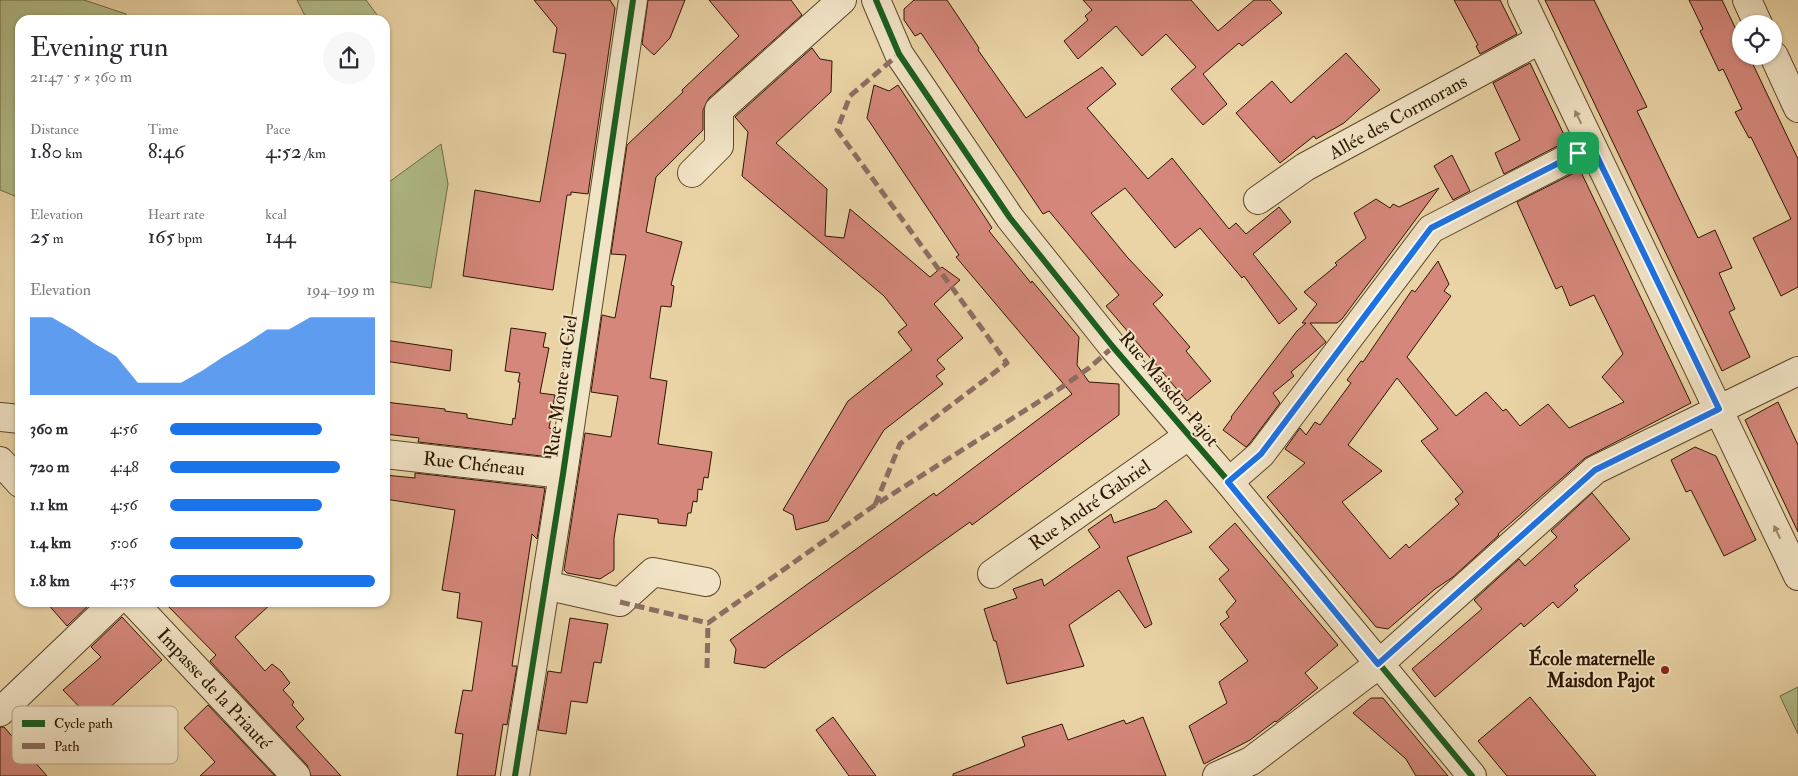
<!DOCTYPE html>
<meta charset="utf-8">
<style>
body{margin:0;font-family:"IM FELL Double Pica",serif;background:#f7f7f7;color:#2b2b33;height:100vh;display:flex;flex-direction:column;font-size:19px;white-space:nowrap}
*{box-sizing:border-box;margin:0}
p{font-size:16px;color:#7c7c81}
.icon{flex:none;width:28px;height:28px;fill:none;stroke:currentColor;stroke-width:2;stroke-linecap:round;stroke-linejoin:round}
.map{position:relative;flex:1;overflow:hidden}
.drawer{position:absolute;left:15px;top:15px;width:375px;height:592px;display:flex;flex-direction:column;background:#fff;border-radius:15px;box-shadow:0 1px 4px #0004}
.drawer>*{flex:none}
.buttons{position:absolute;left:1732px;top:15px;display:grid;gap:10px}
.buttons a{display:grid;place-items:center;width:50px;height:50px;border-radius:50%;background:#fff;box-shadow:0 1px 4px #0004;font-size:25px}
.pin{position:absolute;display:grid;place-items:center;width:42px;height:42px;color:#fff;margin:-21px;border-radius:10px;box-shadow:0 2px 8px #0006}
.round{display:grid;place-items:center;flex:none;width:52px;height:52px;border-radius:26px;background:#f7f7f7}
.overview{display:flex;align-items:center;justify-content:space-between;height:85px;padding:0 15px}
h1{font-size:28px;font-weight:600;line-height:38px}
.figures{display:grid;grid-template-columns:repeat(3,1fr);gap:8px;height:85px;padding:5px 15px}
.figures div{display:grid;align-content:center}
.figures b{font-size:21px;font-weight:600}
.figures small{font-size:14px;font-weight:400}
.figures p{font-size:14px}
.chart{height:140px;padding:10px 15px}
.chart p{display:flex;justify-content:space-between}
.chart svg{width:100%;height:90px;margin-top:5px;fill:#1a73e8;opacity:.7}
ul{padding:0 15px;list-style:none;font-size:16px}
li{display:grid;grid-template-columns:80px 60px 1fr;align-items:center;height:38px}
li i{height:12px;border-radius:6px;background:#1a73e8}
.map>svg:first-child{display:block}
</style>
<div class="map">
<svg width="1798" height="776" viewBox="0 0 1798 776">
<rect width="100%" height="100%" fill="#ead4a6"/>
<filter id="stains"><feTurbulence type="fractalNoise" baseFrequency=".004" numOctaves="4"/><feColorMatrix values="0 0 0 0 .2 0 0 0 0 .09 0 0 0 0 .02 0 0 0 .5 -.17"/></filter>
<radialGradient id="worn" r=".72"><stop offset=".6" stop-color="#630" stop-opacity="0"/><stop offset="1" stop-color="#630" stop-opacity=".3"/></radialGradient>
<path fill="#b2be8a" stroke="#706a45" d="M0,0H84L126,14L124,20H20V198L0,190Z
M297,0H366L380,19L307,20Z
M441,144L448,184L431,288L385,281V185Z
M1798,687V734L1780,696Z"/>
<path fill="#d5877b" stroke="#2d1600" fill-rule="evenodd" d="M534,0H610L615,8L588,194L571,192V195H567L553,290L463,276L475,190L540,202L566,54L553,52L557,28Z
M648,0H685L670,38L654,55L642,44Z
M709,0H791L802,15L709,98L703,110V130L656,177L646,232L682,242L671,285L674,286L671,307L661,306L650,378L667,381L658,444L712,452L708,478L704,477L702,490L698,489L697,502L693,501L691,513H688L686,526L658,523V519L618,514L614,538V570L600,579L567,573L564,570L585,433L611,437L618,396L591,392L602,315L615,318L626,255L611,254L627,145L683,92L682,90L739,36Z
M914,0H947L979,48L978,50L1026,118L1102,67L1116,84L1087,108L1148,179L1172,158L1229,229L1236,223L1246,234L1279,207L1291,222L1253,254L1297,309L1279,324L1244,276L1242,278L1200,228L1175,248L1125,188L1091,213L1128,258L1163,295L1153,304L1190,347L1186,351L1211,381L1187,401L1106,306L1119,295L1049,211L1043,214L921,33L915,36L904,20V9Z
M1083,0H1191L1218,31L1254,0H1270L1282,13L1242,46L1239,43L1203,74L1227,104L1203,125L1171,89L1196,67L1166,34L1142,56L1116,26L1078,59L1064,41L1088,20L1085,16L1092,10Z
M1454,0H1500L1517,34L1480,54L1476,46L1478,45Z
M1545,0H1594L1647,107L1637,111L1698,238L1715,230L1732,268L1719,273L1735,309L1729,312L1750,357L1722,371Z
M1689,0H1722L1741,40V56H1749L1798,159V287L1781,296L1753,238L1791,219L1751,137L1749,138L1735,112L1742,109L1723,69L1719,71L1700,31L1703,29Z
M812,48L820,59L832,61L831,92L776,143L827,189L825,236L844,238L850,209L930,277L942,267L960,280L934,304L963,338L937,360L945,369L936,376L943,384L884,430L828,521L796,530L793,515L783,510L848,401L912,350L898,332L907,325L884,296L742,176L748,132L735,117Z
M1346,53L1380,90L1344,123L1316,139L1314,136L1280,163L1236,113L1272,81L1291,103Z
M1530,63L1567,141L1504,174L1495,153L1520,140L1493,83Z
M874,85L889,91L898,85L992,228L989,231L1031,283L1032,281L1079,337L1077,365L1089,382L1119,384V415L972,525L970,522L765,668L734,663L736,649L730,640L934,493L936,496L1072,394L956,257L959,255L867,118Z
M1452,155L1470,191L1453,200L1434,166Z
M1580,170L1691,403L1585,458L1498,534L1499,535L1453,577L1435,589L1388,629L1376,627L1267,497L1305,463L1285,449L1300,428L1306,435L1315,422L1320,425L1351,383L1347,380L1361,361L1363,362L1412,290L1415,292L1438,261L1449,284L1444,291L1451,296L1407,357L1456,416L1486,392L1503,411L1506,409L1520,426L1548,404L1569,428L1624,402L1602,377L1623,354L1594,295L1570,306L1562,286L1556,289L1517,202ZM1397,378L1438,429L1421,441L1463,492L1455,499L1459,504L1409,548L1406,544L1390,559L1342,502L1382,471L1348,445Z
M1439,188L1342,319L1337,323H1310L1326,342L1291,372L1294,376L1273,393L1280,403L1250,443L1246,447L1223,430L1232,418L1231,417L1297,331L1306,323H1302L1317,304L1304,292L1337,265L1335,263L1366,238L1354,213L1376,199L1390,208L1393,204L1399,207Z
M511,328L546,333L543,347L549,348L540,393L555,395L549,428L554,429L550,457L418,442L419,438L385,434V402L445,409V411L467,414V418L512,425L513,418L515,419L520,382H518L520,373L505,371Z
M385,340L452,350L450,371L385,361Z
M1778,402L1798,445V532L1745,420Z
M1695,447L1716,456L1756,540L1724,556L1691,490L1686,492L1671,460Z
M415,473L545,488L537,539L532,534L512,666H517L507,725L503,724L495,776H457L463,734L455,733L463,690L472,691L482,622L457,618L460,593L442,590L455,510L385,499V475L415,478Z
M1592,493L1630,539L1574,586L1578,590L1558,608L1553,602L1524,627L1521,623L1435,697L1412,669L1482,609L1474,600L1519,559L1525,566L1557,537L1551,531Z
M1166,500L1192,532L1127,557L1152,624L1145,628L1119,590L1069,625L1084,666L1007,684L996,641H994L984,609L1017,598L1013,589L1042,579L1044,586L1100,547L1088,530L1111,514L1114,523L1156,508Z
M1235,523L1338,645L1305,673L1318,688L1276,722L1275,721L1250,740L1204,764L1189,726L1227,703L1219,682L1248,661L1220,624L1229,617L1226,612L1236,601L1219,579L1229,570L1209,547Z
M46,602H92L67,626Z
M164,602H273L235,637L265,671L272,664L281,671L290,683L283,690L294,702L292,705L304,719L296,727L341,776H311L307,765L210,661L216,655Z
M122,617L162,660L94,722L63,690L101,657L91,647Z
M570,618L608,624L601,663L594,662L587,703L571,701L566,734L538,730L548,671L561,673Z
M1530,697L1596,776H1507L1478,741Z
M1371,698H1383L1448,776H1416L1406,759L1353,713Z
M208,705L275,776H200L215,762L184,728Z
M833,717L876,776H849L816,730Z
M1143,717L1166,776H953V774L1025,746L1022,737L1062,724L1068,740L1124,720L1126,724Z
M0,727H4L47,776H0Z"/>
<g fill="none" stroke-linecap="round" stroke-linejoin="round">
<g stroke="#5c462a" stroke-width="30">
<path id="minor" d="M876,0L899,54L1010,218L1113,347L1229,482L1472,776
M1522,0L1798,576
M1747,0L1758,24
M1774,56L1798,108
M692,173L719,146V110L842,0
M1258,200L1305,167L1541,39
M0,417L20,419
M385,454L563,474
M0,461L20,483
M1229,482L1261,454L1431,229L1592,146
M992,574L1188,436
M545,585L620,602L653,572L706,582
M133,602L296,776
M0,712L115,602
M515,776L563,474L633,0
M1217,776L1251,761L1379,664L1595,470L1798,371"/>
</g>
<use href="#minor" stroke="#f1e3c5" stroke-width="28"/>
<path stroke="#8d6e63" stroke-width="5" stroke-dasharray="10 5" stroke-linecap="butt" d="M875,505L900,444L1007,363L837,130L850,96L899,54
M620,602L708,623L875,505L1059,389L1089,368L1113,347
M707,668L708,623"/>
<g stroke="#f1e3c5" stroke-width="9">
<path id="cycleway" d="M876,0L899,54L1010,218L1113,347L1229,482L1472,776
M515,776L563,474L633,0"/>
</g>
<use href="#cycleway" stroke="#1b5e20" stroke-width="6"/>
</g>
<defs><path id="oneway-solid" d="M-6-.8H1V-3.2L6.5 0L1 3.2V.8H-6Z" transform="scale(1.25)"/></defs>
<g fill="#99876c">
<use href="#oneway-solid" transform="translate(1578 117) rotate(-116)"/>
<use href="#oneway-solid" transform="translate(1777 532) rotate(-115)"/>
</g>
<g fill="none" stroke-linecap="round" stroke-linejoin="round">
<g stroke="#fff" stroke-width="10">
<path id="route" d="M1592,146L1719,409L1595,470L1378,664L1228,482L1261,454L1431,228Z"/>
</g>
<use href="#route" stroke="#1a73e8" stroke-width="6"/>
</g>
<circle fill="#8f2418" stroke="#f1e3c5" stroke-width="2" cx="1665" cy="670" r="5"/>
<g text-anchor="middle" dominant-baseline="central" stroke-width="4" stroke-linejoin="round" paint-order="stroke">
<g font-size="19" fill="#2d1600" stroke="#f1e3c5">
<text transform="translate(1398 117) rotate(-29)">Allée des Cormorans</text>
<text transform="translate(561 386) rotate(-82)">Rue Monte au Ciel</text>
<text transform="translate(1169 389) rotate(50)">Rue Maisdon Pajot</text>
<text transform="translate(474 464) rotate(6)">Rue Chéneau</text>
<text transform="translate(1090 505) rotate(-35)">Rue André Gabriel</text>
<text transform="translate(214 689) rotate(47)">Impasse de la Priauté</text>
</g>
<g font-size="19" font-weight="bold" fill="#2d1600" stroke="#f1e3c5" text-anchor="end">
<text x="1655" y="659">École maternelle<tspan x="1655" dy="22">Maisdon Pajot</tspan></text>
</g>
</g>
<rect x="12" y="706" width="166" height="58" rx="8" fill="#f1e3c5" stroke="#b6a68a" stroke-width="1"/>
<rect x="22" y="720" width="23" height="7" fill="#1b5e20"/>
<rect x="22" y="743" width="23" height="6" fill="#8d6e63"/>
<g font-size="14" fill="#2d1600">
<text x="54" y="728">Cycle path</text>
<text x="54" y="751">Path</text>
</g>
<rect width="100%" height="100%" filter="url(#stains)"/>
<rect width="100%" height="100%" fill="url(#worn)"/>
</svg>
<div class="buttons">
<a><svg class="icon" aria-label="locate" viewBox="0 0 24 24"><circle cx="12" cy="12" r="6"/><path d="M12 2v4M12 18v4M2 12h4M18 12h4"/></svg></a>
</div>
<div class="pin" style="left:1578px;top:153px;background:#1e9e55"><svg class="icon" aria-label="arrive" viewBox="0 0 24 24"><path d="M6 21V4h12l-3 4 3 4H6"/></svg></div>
<section class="drawer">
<div class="overview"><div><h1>Evening run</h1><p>21:47 · 5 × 360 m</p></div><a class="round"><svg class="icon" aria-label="share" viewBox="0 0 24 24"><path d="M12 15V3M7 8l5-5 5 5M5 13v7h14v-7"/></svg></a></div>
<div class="figures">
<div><p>Distance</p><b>1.80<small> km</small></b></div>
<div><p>Time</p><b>8:46</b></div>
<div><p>Pace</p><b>4:52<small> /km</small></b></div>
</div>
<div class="figures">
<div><p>Elevation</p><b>25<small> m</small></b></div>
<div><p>Heart rate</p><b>165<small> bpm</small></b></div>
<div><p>kcal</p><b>144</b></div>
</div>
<div class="chart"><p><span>Elevation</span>194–199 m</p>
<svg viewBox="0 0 160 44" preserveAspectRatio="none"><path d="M0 44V6L10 6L20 12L30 19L40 25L50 38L60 38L70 38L80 32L90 25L100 19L110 12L120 12L130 6L140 6L150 6L160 6V44z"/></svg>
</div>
<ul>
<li><b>360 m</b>4:56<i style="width:74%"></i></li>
<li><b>720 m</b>4:48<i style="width:83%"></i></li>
<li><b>1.1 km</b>4:56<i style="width:74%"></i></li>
<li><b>1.4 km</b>5:06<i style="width:65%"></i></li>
<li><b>1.8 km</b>4:35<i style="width:100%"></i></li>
</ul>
</section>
</div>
